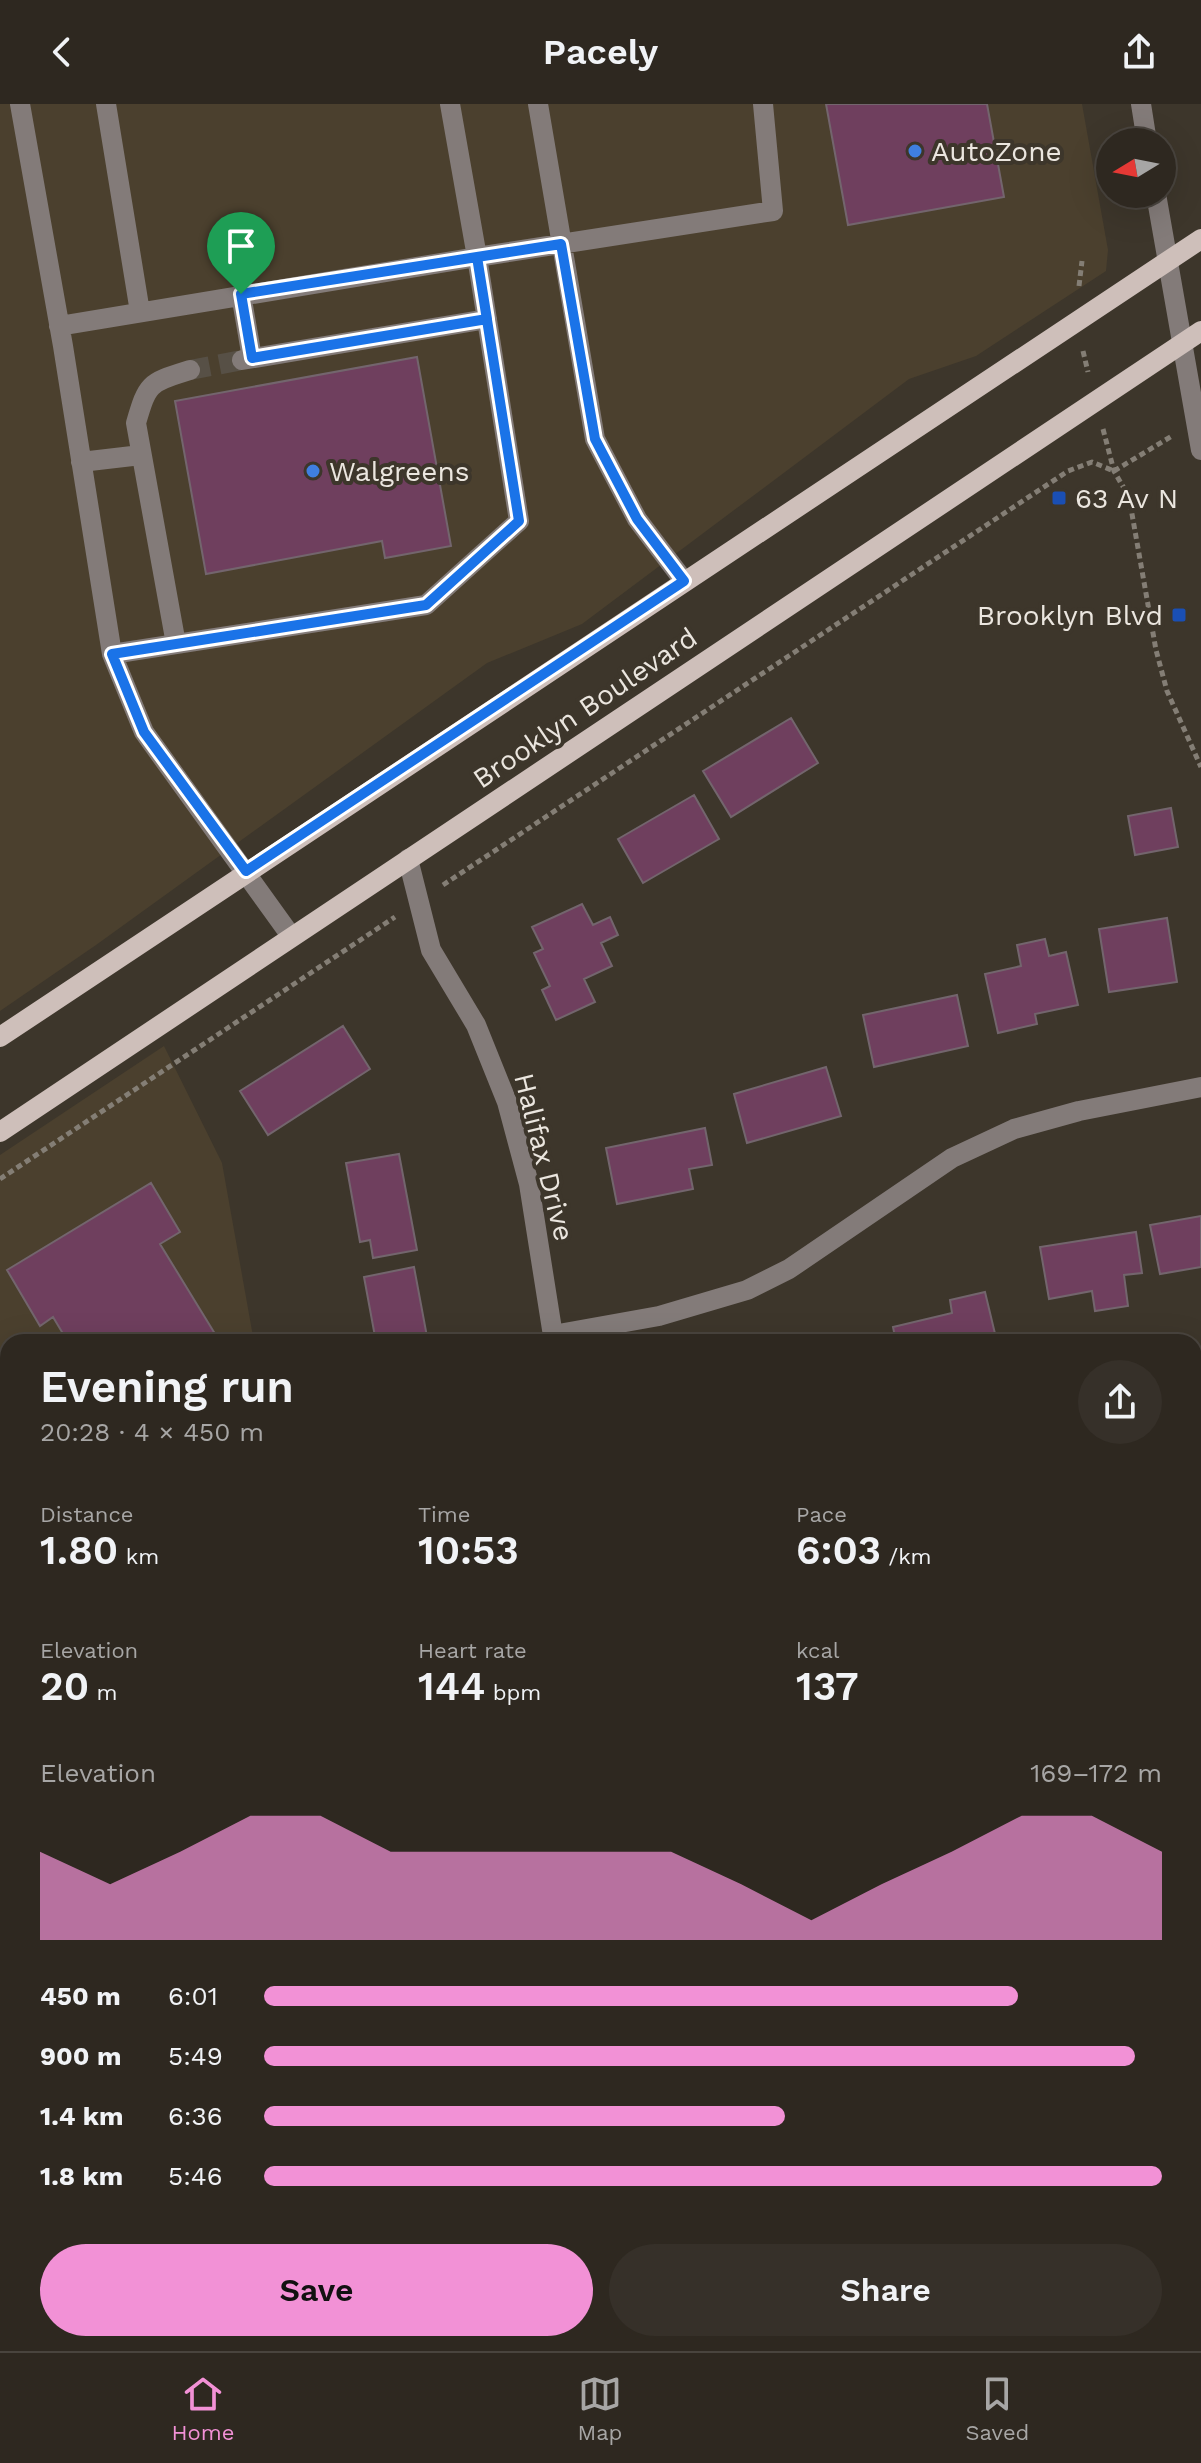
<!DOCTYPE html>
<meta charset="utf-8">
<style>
body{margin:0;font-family:"Work Sans",sans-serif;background:#363029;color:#f1f3f6;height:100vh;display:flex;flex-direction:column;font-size:30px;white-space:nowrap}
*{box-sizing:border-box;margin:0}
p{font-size:26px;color:#a7a6a5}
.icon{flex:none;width:44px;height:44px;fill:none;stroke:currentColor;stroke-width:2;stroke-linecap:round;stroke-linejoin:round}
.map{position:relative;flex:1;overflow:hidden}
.drawer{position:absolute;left:0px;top:1230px;width:1202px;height:1018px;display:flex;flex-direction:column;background:#2e2820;border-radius:24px 24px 0 0;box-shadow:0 8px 32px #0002,0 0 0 2px #49443e}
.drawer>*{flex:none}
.needle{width:52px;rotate:260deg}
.buttons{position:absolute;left:1096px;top:24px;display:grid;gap:16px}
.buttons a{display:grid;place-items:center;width:80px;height:80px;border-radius:50%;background:#2e2820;box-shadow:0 8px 32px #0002,0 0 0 2px #49443e;font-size:40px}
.pin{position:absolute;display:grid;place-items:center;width:68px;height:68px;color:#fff;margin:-82px -34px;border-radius:50% 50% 50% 0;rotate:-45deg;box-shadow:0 0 8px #0007}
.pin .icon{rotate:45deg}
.round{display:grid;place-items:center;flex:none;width:84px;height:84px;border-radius:42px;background:#363029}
.head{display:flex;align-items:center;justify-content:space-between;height:136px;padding:0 40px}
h1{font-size:44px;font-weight:600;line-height:60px}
.stats{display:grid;grid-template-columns:repeat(3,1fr);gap:12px;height:136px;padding:8px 40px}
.stats div{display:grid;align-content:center}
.stats b{font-size:40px;font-weight:600}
.stats small{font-size:22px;font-weight:400}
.stats p{font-size:22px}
.chart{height:224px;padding:16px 40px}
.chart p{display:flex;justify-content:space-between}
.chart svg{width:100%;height:144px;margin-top:8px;fill:#f291d6;opacity:.7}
.action{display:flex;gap:16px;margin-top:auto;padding:16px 40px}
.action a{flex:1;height:92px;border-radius:48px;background:#f291d6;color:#111;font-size:32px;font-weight:600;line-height:92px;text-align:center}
.action a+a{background:#363029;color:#f1f3f6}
ul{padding:0 40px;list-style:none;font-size:26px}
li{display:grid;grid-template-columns:128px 96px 1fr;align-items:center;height:60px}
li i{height:20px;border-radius:10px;background:#f291d6}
header{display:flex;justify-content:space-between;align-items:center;height:104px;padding:0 40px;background:#2e2820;font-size:36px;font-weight:600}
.menu{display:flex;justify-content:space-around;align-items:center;height:112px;border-top:2px solid #49443e;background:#2e2820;font-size:22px;color:#a7a6a5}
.menu a{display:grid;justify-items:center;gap:4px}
.menu .on{color:#f291d6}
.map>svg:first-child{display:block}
</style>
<header><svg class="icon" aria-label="back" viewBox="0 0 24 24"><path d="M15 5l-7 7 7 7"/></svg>Pacely<svg class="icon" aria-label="share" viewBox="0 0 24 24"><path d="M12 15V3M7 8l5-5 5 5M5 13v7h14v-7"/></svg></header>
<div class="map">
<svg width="1201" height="2247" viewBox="0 0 1201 2247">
<rect width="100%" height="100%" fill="#3d362b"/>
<path fill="#4b402e" d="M0,0H1082L1108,146L1106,167L976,252L909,275L582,520L487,559L96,841L0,907Z
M164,942L222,1059L254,1238H8V1409L0,1414V1051Z"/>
<path fill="#523e1d" d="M399,2240H920L930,2247H399Z"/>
<path fill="#6f3f5e" stroke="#73656d" stroke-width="2" d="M826,0H987L1004,93L848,121Z
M417,253L451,442L385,454L382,437L206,470L175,297Z
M791,614L818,659L731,713L703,667Z
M694,691L719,735L643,779L618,735Z
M1171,704L1178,743L1135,751L1128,712Z
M582,800L593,821L610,813L618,831L601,839L612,862L584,875L595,898L556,916L542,886L550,882L534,849L543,845L532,823Z
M1167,814L1177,878L1109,888L1099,825Z
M1045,835L1049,852L1066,848L1078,901L1035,910L1037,920L998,929L985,870L1021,862L1017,841Z
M957,891L968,942L874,963L863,911Z
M343,922L370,965L268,1031L240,987Z
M826,963L841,1012L747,1039L734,990Z
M705,1024L712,1061L689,1065L693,1085L617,1100L606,1044Z
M399,1050L417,1146L373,1154L370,1136L360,1138L346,1059Z
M151,1079L180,1128L160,1140L220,1238H68L53,1213L40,1222L7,1166Z
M1201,1112V1163L1160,1170L1150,1121Z
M1136,1128L1142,1169L1124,1171L1128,1202L1095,1207L1092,1187L1049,1195L1040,1143Z
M414,1163L428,1238H376L364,1173Z
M985,1188L997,1238H896L893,1223L952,1209L950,1196Z
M0,1630L8,1631V1717L0,1716Z
M0,1903L8,1904V1989L0,1988Z
M1194,1918L1201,1920V1975L1194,1972Z
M1106,2240H1188L1185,2247H1107L1104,2246Z"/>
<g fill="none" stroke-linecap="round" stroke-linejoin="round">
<path stroke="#575046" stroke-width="20" stroke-dasharray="20 10" stroke-linecap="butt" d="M190,266L242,256"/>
<path stroke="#847e75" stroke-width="5" stroke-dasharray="6 4" stroke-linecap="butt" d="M1079,182L1082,157
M1083,247L1088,268
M1103,325L1114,367L1129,393L1156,546L1167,587L1201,663
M1114,367L1172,332
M443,781L1068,367L1092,358L1114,367
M0,1075L395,813
M466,2247L470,2240"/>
<path stroke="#837b79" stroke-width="20" d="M20,0L63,242L112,550L144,628L291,832
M106,0L140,208
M450,0L477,153L773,107L763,0
M538,0L595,335L637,415L684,477
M1141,0L1147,38
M1156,90L1201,346
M241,190L252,254
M59,222L477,153L519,417L426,501L112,550
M242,256L487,215
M81,358L141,351
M176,540L136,319C148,278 149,279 190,266
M408,755L431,846L476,921L507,998L529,1080L554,1238
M553,1231L659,1212L747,1186L789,1165L952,1054L1014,1025L1079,1007L1201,983
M0,1281L8,1290
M1194,1560L1201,1559
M0,1575L8,1576
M0,1753L8,1754
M0,1861L8,1862
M1194,2092L1201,2095"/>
<path stroke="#cebfba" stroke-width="20" d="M0,933L1201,135
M0,1028L1201,227"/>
</g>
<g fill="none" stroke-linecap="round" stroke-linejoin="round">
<g stroke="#fff" stroke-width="16">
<path id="route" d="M241,190L477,153L519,417L426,501L112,550L144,628L246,767L684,477L637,415L595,335L561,140L477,153L487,215L252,254L241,190"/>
</g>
<use href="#route" stroke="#1a73e8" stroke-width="10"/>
</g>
<g fill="#3f7fe0" stroke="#3d362b" stroke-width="3">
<circle cx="915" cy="47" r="8"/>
<circle cx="313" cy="367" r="8"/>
</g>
<g fill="#1a4fb4" stroke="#3d362b" stroke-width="3">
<rect x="1051" y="386" width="16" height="16" rx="4"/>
<rect x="1171" y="503" width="16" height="16" rx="4"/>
</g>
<g text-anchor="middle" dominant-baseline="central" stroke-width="8" stroke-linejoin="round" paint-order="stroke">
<g font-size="28" fill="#ebe6df" stroke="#3d362b" text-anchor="start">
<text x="931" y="47">AutoZone</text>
<text x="329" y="367">Walgreens</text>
<text x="1075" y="394">63 Av N</text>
<text x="1163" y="511" text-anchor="end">Brooklyn Blvd</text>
</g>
<g font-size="28" fill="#ebe6df" stroke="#3d362b">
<text transform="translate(585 604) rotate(-34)">Brooklyn Boulevard</text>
<text transform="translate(544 1053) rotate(76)">Halifax Drive</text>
</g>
</g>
</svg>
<div class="buttons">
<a><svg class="needle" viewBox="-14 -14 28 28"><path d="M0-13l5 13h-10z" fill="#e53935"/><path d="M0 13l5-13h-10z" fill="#a7a6a5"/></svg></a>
</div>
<div class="pin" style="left:241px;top:190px;background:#1e9e55"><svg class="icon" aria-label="arrive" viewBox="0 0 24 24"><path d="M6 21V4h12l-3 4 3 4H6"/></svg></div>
<section class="drawer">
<div class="head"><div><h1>Evening run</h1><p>20:28 · 4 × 450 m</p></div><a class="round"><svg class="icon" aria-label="share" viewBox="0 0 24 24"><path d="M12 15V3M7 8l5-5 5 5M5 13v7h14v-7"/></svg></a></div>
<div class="stats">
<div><p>Distance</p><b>1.80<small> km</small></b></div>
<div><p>Time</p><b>10:53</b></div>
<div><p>Pace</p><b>6:03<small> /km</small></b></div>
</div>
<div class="stats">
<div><p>Elevation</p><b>20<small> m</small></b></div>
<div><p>Heart rate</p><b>144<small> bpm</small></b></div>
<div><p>kcal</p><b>137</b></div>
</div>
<div class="chart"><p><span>Elevation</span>169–172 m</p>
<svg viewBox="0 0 160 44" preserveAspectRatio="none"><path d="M0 44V17L10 27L20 17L30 6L40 6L50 17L60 17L70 17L80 17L90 17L100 27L110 38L120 27L130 17L140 6L150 6L160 17V44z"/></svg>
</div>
<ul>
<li><b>450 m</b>6:01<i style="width:84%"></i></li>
<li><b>900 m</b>5:49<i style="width:97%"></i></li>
<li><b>1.4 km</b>6:36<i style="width:58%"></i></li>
<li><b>1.8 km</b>5:46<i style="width:100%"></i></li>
</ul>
<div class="action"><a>Save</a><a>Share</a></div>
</section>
</div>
<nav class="menu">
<a class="on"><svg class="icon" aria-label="home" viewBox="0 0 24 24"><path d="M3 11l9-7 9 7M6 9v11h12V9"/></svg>Home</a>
<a><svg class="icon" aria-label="map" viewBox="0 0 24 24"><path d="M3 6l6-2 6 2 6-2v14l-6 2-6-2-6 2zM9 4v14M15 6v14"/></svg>Map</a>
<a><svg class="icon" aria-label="saved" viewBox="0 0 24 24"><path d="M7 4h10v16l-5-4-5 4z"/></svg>Saved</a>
</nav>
